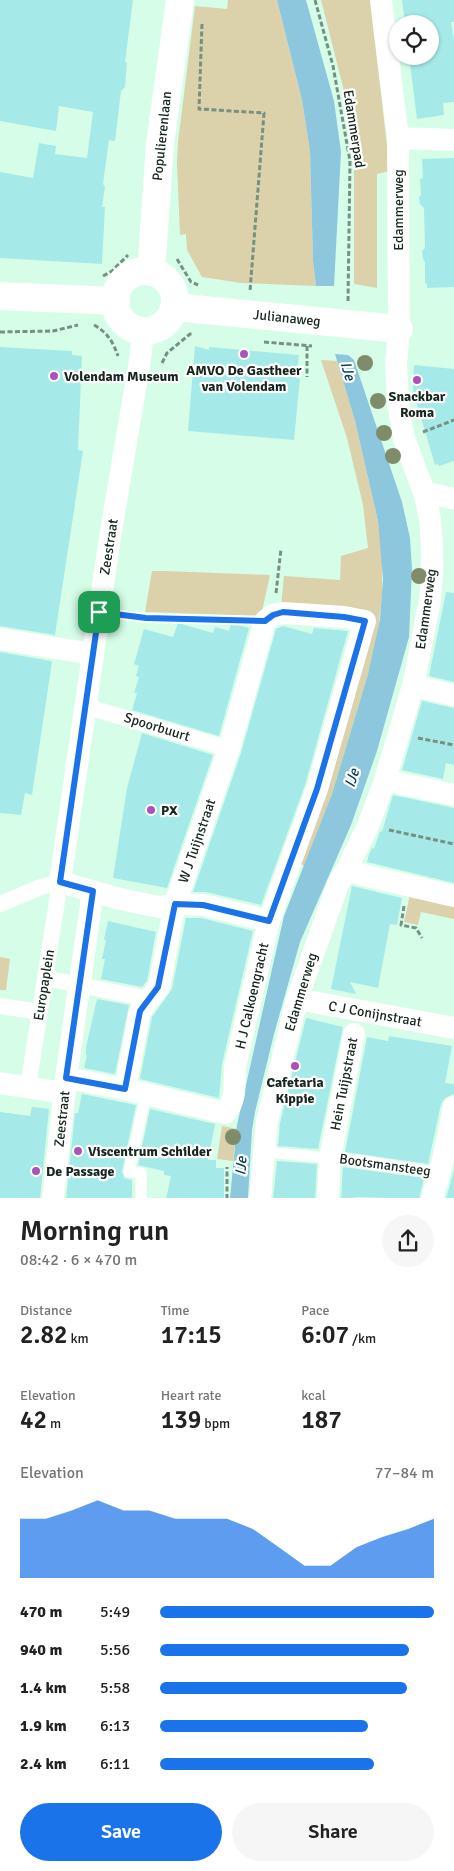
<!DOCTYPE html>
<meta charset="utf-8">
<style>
body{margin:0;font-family:Signika,sans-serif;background:#f6f6f6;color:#222;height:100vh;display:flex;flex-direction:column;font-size:19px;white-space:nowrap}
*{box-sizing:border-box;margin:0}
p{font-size:16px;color:#767676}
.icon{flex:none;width:28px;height:28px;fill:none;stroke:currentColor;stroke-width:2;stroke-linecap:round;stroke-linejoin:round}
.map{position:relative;height:1198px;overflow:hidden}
.side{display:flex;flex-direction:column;background:#fff;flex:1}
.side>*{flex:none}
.tools{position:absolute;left:389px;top:15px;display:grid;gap:10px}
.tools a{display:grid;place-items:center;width:50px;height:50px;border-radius:50%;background:#fff;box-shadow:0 1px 4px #0004;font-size:25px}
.pin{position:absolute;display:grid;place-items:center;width:42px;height:42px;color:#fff;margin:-21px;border-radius:10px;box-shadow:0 2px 8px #0006}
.round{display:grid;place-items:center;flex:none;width:52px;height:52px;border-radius:26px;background:#f6f6f6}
.summary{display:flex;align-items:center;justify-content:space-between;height:85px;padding:0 20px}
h1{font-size:28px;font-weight:600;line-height:38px}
.stats{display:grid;grid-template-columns:repeat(3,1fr);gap:8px;height:85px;padding:5px 20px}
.stats div{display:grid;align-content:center}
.stats b{font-size:25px;font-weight:600}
.stats small{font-size:14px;font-weight:400}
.stats p{font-size:14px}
.chart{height:140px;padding:10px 20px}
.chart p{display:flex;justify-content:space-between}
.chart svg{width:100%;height:90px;margin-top:5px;fill:#1a73e8;opacity:.7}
.action{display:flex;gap:10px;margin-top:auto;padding:10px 20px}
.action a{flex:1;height:58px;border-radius:30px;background:#1a73e8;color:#fff;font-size:20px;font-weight:600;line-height:58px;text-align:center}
.action a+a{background:#f6f6f6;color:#222}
ul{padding:0 20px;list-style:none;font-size:16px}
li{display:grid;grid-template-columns:80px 60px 1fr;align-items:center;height:38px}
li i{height:12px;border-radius:6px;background:#1a73e8}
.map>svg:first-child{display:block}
</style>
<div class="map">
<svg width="454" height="1199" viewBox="0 0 454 1199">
<rect width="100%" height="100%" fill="#d6fde7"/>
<path fill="#dbd2ab" d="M228,0H277L302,100L310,151L313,261L316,286L241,283L202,277L187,250L186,234L180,235L177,163L178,142L195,6L227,9Z
M321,0H370L390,171L377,174V288L354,284V157L343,87Z
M321,360L337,361L355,421L378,521L382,560V597L378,630L368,674L332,794L304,866L300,863L372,618L281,606L284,576L340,580L341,556L368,548L363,505L347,438Z
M152,571H164L270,575L261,616L145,612Z
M410,894L454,903V919L421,912L418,925L404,922Z
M0,957L10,959L6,990H0Z
M222,1126L237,1129L233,1161L217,1159Z"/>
<path fill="#8cc7de" d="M277,0H306L334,101L341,152L334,286H316L313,261L310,151L302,100Z
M335,354L348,355L354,360L402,502L410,538L412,569L409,637L377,751L351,825L300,942L274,1034L255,1112L252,1130L248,1198L230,1199L237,1125L284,916L332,794L368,674L380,619L383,579L378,521L355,421Z"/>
<path fill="#a5eae8" d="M0,0H133L125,62L127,63L125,87L121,91L115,141L109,140L103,184L105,187L102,207H105L102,264L0,258V172L33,178L39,143L56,146L55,154L87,158L93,112L59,106L56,131L0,121Z
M402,0H454V22H451L454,41V102L443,103L444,115L417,119L409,56H430V24H405Z
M454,158V287L427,288V284L425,283V262L423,259L422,251L425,248L424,208L420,204L419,197L421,195L420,179L423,178L422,159Z
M195,346L209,350V347L299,355L296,378H300L294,440L188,431Z
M0,347L72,351V355L82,356L78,450L83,451L55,635L0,626Z
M414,365L454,369V461L439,466L438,464L435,465L413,391Z
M446,592L454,593V682L429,676Z
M178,623L213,633L215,627L229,631L231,623L249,628L219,736L132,710L137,693H134L139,677L136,676L139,666L134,664L144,629L173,637Z
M283,626L312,634L314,628L348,631L305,785L261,905L206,892H193L241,753L276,629Z
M0,652L51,661L52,662L32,795L25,793L21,815L0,813Z
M422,701L454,708V765L446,763L443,779L402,770Z
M142,733L213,755L167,888L113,878L127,788Z
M393,795L454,808V883L367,862L369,854L372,848L374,849L380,831L382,832Z
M352,886L402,898L397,925L390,924L378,988L350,982L356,994L331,989Z
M186,918H201L253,931L222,1064L219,1098L140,1079L152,1017L172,989Z
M108,921L156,932L147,981L142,987L101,979L105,959H102L106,940H104Z
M97,999L129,1005L115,1074L84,1068L87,1055L86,1054V1047Z
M306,1018L343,1027L318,1149L278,1146L280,1123Z
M389,1036L452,1046L445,1083L454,1084V1094L445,1098L441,1104L428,1164L345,1152L367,1037L388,1041Z
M82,1094L136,1105L122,1171L124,1178L132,1180V1199H66L75,1113H78Z
M32,1107L49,1109L40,1199H0V1112L30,1116Z
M150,1109L215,1124L208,1160H216V1168H224V1199H166L171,1176L164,1175V1171L138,1165Z
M277,1161L317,1164L315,1199H273Z
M343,1167L424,1178L419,1199L359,1197L341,1199Z
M454,1170V1199H446Z"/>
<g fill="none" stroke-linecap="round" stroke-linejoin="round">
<path stroke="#769182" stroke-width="3" stroke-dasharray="5 2.5" stroke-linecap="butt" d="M315,0L333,66L350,161L348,301
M202,24L199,109L264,113L250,291
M177,259L191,282L198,285
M103,276L112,271L128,255
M94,325C108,333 113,342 118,356
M0,332L53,331L78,325
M264,342L312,346
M307,346V377
M162,363L167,353L190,334H193
M423,432L454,420
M276,593L281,549
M119,614L146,617L243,620
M418,738L454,745
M389,830L454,844
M404,906L401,925L416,928L422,938
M227,1199V1167"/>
<path stroke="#fff" stroke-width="11" d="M264,1152L364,1161L439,1173
M141,1199V1173L129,1172L146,1094"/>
<path stroke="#fff" stroke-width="16" d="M85,706L229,749
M0,904L41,887L60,882L28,1087
M45,978L149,999
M0,1006L40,1012"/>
<path stroke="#fff" stroke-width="22" d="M398,138L454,140
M143,331L140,360L110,537L60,882L120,899L159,907L175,904L203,905L269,921
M424,492L454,499
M0,639L93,654
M413,686L454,695
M385,780L454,795
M346,871L454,896
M297,999L454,1028
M66,1078L125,1089L225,1113C237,1100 234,1084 235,1067L269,921L317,789L365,621L344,617L283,613L273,615L265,621L229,749L175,904L159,987L140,1011L125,1089
M0,1083L65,1093
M53,1199L66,1078L93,891
M260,1199L267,1121L297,999L338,884L346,871L368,826L385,780L413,686L430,600L432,575V547L430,519L424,492L404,439L398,403L396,365L399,329L398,138L381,0
M328,1199L330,1158L354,1034
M432,1199L442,1164L454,1107"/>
<path stroke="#fff" stroke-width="28" d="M175,307L399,329"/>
<path stroke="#fff" stroke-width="28" d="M115 301a30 30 0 1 1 60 0a30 30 0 1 1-60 0Z
M151,272L160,144L180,0
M0,296L116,301"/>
</g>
<g fill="#7f8c6a">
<circle cx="365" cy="363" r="8"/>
<circle cx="378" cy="401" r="8"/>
<circle cx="384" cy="433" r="8"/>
<circle cx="393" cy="456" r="8"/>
<circle cx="419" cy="576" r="8"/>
<circle cx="233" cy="1137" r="8"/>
</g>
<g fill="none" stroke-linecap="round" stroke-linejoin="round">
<g stroke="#fff" stroke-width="10">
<path id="route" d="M99,612L146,618L265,621L273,615L283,612L344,617L365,621L317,789L269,921L203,905L175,904L158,987L140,1011L125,1089L66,1078L93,891L60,882Z"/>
</g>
<use href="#route" stroke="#1a73e8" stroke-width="6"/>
</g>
<g fill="#ac52bd" stroke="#fff" stroke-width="2">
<circle cx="244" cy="354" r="5"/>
<circle cx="54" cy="376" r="5"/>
<circle cx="417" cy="380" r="5"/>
<circle cx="151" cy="810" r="5"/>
<circle cx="295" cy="1066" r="5"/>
<circle cx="78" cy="1151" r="5"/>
<circle cx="36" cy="1171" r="5"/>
</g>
<g text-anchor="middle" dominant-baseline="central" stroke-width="4.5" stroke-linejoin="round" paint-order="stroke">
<g font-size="14" fill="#17261e" stroke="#fff">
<text transform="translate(354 129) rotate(81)">Edammerpad</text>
<text transform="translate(162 136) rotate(-84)">Populierenlaan</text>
<text transform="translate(398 210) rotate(-90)">Edammerweg</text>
<text transform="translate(287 318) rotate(6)">Julianaweg</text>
<text transform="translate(109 547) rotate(-81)">Zeestraat</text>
<text transform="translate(426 609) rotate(-82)">Edammerweg</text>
<text transform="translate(157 727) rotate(17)">Spoorbuurt</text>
<text transform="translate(197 841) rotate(-71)">W J Tuijnstraat</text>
<text transform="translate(44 985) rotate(-81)">Europaplein</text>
<text transform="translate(301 992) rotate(-73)">Edammerweg</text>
<text transform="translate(252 996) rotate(-77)">H J Calkoengracht</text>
<text transform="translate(375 1014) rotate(10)">C J Conijnstraat</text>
<text transform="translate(344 1084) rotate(-79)">Hein Tuijpstraat</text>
<text transform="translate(62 1119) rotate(-84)">Zeestraat</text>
<text transform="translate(385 1165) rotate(8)">Bootsmansteeg</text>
</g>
<g font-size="14" font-weight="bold" fill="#17261e" stroke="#fff" text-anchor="start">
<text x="244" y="370" text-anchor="middle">AMVO De Gastheer<tspan x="244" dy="16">van Volendam</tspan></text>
<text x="64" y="376">Volendam Museum</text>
<text x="417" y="396" text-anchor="middle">Snackbar<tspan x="417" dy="16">Roma</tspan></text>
<text x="161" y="810">PX</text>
<text x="295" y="1082" text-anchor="middle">Cafetaria<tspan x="295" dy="16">Kippie</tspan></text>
<text x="88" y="1151">Viscentrum Schilder</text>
<text x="46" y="1171">De Passage</text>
</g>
<g font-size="15" font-style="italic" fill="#0d4152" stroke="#fff">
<text transform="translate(348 371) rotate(73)">IJe</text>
<text transform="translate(352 778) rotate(-73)">IJe</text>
<text transform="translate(241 1166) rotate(-86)">IJe</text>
</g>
</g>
</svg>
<div class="tools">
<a><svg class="icon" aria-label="locate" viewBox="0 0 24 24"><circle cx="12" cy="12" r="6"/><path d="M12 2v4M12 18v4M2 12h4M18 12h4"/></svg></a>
</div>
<div class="pin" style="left:99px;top:612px;background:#1e9e55"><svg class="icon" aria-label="arrive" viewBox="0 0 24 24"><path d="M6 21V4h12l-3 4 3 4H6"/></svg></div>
</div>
<section class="side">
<div class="summary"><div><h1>Morning run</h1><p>08:42 · 6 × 470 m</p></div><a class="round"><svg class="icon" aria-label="share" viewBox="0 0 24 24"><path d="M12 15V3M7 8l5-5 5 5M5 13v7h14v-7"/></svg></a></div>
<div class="stats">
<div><p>Distance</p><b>2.82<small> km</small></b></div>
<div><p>Time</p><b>17:15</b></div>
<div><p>Pace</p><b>6:07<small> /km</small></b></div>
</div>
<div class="stats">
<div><p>Elevation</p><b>42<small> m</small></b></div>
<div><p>Heart rate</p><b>139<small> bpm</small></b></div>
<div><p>kcal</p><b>187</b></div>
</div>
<div class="chart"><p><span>Elevation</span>77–84 m</p>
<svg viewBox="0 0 160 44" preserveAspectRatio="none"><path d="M0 44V15L10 15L20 11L30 6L40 11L50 11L60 15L70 15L80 15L90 20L100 29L110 38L120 38L130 29L140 24L150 20L160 15V44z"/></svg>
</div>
<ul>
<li><b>470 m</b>5:49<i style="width:100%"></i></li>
<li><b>940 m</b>5:56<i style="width:91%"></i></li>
<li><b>1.4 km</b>5:58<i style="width:90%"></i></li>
<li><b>1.9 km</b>6:13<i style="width:76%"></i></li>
<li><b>2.4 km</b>6:11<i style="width:78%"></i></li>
</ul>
<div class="action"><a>Save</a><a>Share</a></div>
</section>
